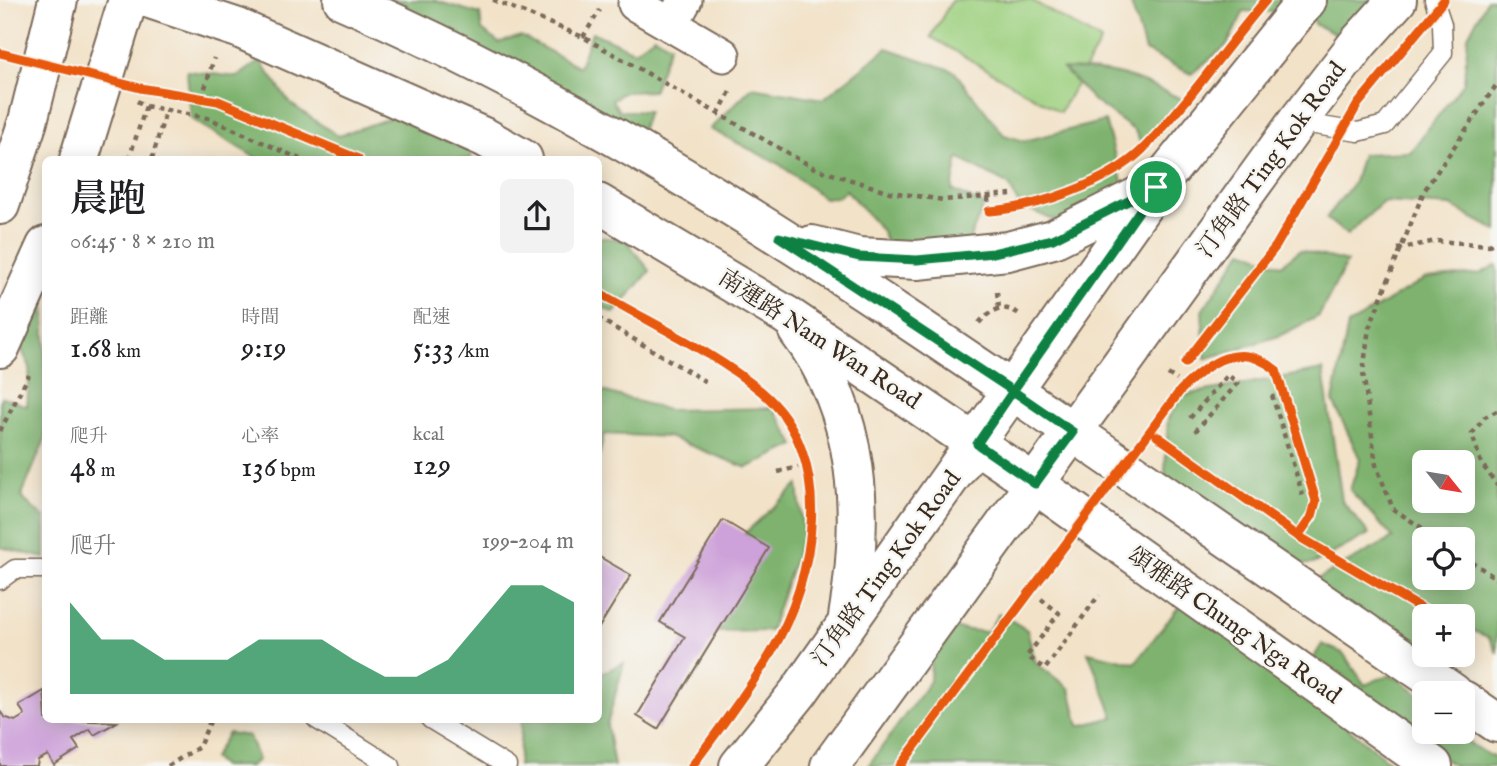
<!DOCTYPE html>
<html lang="zh-TW">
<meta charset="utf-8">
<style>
body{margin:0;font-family:"IM FELL English","Noto Serif TC",serif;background:#f2f2f2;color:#202124;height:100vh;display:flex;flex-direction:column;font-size:26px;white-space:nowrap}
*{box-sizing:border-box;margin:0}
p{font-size:23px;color:#757577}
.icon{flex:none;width:38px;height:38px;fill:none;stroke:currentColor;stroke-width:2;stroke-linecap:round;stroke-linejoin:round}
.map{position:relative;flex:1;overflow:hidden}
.drawer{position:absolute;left:42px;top:156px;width:560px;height:567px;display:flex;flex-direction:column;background:#fff;border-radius:10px;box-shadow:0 4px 18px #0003}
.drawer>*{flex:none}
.needle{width:46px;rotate:120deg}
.controls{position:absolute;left:1412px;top:450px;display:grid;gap:14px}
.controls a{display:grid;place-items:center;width:63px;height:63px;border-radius:10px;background:#fff;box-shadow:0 4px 18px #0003;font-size:35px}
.pin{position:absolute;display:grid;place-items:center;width:60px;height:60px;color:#fff;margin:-30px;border:4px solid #fff;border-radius:50%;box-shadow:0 2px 7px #0007}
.round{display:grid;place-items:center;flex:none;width:74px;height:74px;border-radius:10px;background:#f2f2f2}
.summary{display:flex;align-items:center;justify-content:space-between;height:119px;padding:0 28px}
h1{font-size:38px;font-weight:600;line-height:52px}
.figures{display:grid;grid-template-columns:repeat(3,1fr);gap:10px;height:119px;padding:7px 28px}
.figures div{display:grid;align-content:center}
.figures b{font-size:30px;font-weight:600}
.figures small{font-size:19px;font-weight:400}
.figures p{font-size:19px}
.chart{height:196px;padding:14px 28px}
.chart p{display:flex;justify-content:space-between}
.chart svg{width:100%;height:126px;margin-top:7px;fill:#0b8043;opacity:.7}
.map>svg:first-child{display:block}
</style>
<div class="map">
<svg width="1497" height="766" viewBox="0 0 1497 766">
<rect width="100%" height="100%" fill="#f6f6f2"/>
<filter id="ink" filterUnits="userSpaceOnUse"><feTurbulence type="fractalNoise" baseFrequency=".0143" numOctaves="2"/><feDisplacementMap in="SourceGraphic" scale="14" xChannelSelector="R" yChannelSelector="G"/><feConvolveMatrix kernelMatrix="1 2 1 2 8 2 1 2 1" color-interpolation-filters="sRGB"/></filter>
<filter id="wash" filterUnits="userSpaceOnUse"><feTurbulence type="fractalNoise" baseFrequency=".00686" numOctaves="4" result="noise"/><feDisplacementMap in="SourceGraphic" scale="28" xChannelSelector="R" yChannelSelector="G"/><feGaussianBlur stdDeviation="1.57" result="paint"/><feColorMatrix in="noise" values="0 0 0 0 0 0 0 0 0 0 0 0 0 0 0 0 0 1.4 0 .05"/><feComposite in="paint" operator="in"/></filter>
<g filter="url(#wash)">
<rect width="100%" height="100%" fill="#f2e2c8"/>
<path fill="#9ed080" stroke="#6c7d4f" stroke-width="2" d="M952,0H1031L1101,41L1060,112L931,37Z"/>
<path fill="#7eb26e" stroke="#5c6e46" stroke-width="2" fill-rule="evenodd" d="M366,0H433L480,14L482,30L499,43L521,36L579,67L592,32L634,51L654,36L670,45L653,91L624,92L612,100L619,111H648L637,142Z
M1130,0H1286L1277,12L1244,11L1227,45L1191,74L1145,51Z
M1311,0H1400L1346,39L1314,24Z
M1487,0H1497V231L1451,206L1383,202L1347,235L1326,218L1354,182L1362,154L1410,152L1464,82L1468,36Z
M887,48L954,71L1004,135L1024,141L1105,121L1123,184L1060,223L1019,205L1009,185L958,158L952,190L984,205L968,243L896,271L882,231L846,190L838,197L824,198L779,164L710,129L752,87L823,99Z
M260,61L291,104L338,136L395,116L472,152L471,159H258L191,119L187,71L237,77Z
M1063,69C1120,69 1138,79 1188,102L1143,148L1135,131L1094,101Z
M598,237L626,240L650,271L614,313L599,306Z
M1243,250L1281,265L1300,250L1347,262L1319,316L1279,336L1205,359L1202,311Z
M1497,265V653L1490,638L1463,626V616H1424V654L1456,655L1453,674L1310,583L1393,538L1350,490L1360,459L1333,401L1348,325L1425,279L1479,274ZM1424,462H1463V500H1424ZM1424,539H1463V578H1424Z
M45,285V439L21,497L45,519V558L0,547V402L2,397L27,406L30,367L18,342Z
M1323,370L1342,501L1369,534L1313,564L1274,565L1164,489L1168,418L1184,395Z
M599,390L667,410L774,408L795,445L747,468L669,437L604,434L599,457Z
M798,485L803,534L770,631L706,632L692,589L745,533Z
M1184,600L1289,679L1394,766H868L930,681L931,654L950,628L987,632L999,613L1027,630L1036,663L1070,689L1079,726L1114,717L1088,652L1135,663Z
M1322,644L1343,653L1365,685L1388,675L1401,680L1424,699V732H1461L1472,745L1495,758L1496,766H1454L1313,659Z
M624,663L607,725L614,766H518L522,719H598L599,674Z
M228,733L249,736L258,760L250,766H221L213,758Z"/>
<g id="blocks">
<path fill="#cda1d9" d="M723,520L769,548L658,729L637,716L685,637L660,622Z
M598,556L631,575L598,629Z
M44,691L46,719L117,722L94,735L90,729L73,740L79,749L54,765L48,755L38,760L37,766H0V711L4,717L15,721L25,715L19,706Z"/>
</g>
</g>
<g filter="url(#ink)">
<use href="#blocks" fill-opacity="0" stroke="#7b6a5a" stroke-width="2"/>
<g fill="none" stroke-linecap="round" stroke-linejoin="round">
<g stroke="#7b6a5a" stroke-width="21">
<path id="service" d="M1297,122L1358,132L1385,125L1443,53L1442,24L1434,0
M0,580L15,569H46
M316,719L391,766
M430,719L507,766"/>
</g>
<g stroke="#7b6a5a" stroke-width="37">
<path id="minor" d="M635,4L723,55
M671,25L685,0"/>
</g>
<g stroke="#7b6a5a" stroke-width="42">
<path id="tertiary" d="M79,159L128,0
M0,205L28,121L58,0
M0,348L46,246
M1073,432L1453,693
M1035,484L1433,766
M1463,700L1497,723"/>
</g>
<g stroke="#7b6a5a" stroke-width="42">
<path id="secondary" d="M153,0L238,28L486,138L523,159
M343,0C601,111 842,273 1073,432
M598,203L786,315L1035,484
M812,245L859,257L917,260L1008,251L1053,239L1153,189
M798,331C862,414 865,517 848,617
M739,766L798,693L1156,187L1307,0
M830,766L1297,122L1359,42L1397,0"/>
</g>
<path stroke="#7b6a5a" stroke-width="4.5" stroke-dasharray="5 5" stroke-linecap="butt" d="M493,0L583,37L816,169L890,192L944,200L1011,194
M583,37L600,10
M202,98L214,58
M137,101L146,106L208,118L300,159
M718,114L731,90
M129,159L146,106
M152,159L166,110
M353,159L354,157
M988,197L989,214
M1398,249L1436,241L1489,245L1497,242
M997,292L999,308
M598,318L706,382
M979,323C990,310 1004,303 1019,314
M1168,374L1177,380
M1272,395L1303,496
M1497,411L1485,417L1472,434L1481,463L1497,485
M1190,418L1228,375L1238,383L1193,434
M0,431L29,375
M778,472L798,467
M1439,539L1393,509L1376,465L1363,372L1369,328L1424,191L1497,84
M1463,556L1497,579
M1041,599L1059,613L1027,656L1045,669L1099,595
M168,766L199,747L211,719"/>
<use href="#service" stroke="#fff" stroke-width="18"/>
<use href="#minor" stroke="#fff" stroke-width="33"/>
<use href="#tertiary" stroke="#fff" stroke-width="38"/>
<use href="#secondary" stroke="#fff" stroke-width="38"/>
<g stroke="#f6f6f2" stroke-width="13">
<path id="cycleway" d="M0,53L140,88L218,101L358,159
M989,211C1036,208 1108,183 1142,150C1188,104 1224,49 1266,0
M598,292C652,324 714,352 762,392C837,456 816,577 771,653C748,692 719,729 692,766
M1185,363L1276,246L1358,104L1444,0
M1157,436L1298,536L1434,616
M900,766L1180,391C1209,361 1240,340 1276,370L1316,501L1312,516L1298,536"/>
</g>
<use href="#cycleway" stroke="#e8590c" stroke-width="9"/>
</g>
</g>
<g fill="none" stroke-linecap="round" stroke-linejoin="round" filter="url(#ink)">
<g stroke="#fff" stroke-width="14">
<path id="route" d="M1156,187L1053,239L993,253L917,260L859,257L779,237L1013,391L977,444L1035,484L1073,432L1013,391L1156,187"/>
</g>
<use href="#route" stroke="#0b8043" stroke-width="9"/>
</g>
<g text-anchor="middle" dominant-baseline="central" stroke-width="5" stroke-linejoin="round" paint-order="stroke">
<g font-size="24" fill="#3b2a1e" stroke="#f6f6f2">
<text transform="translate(1272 160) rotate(-54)">汀角路 Ting Kok Road</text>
<text transform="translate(819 340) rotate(33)">南運路 Nam Wan Road</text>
<text transform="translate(887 569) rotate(-54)">汀角路 Ting Kok Road</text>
<text transform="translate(1234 626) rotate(35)">頌雅路 Chung Nga Road</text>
</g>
</g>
</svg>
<div class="controls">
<a><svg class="needle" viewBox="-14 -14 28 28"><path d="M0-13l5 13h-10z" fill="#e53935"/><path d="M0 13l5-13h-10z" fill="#757577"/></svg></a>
<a><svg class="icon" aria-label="locate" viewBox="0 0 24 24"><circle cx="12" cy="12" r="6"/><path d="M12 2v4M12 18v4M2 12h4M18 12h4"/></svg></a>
<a>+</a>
<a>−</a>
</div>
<div class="pin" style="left:1156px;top:187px;background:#1e9e55"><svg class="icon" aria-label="arrive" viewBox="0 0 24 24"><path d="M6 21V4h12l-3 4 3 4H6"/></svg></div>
<section class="drawer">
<div class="summary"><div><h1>晨跑</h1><p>06:45 · 8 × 210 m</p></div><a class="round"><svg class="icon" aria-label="share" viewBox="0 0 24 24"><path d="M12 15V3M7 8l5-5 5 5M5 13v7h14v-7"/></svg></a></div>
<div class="figures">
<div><p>距離</p><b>1.68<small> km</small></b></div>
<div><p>時間</p><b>9:19</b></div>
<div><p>配速</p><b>5:33<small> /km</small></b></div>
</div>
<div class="figures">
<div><p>爬升</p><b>48<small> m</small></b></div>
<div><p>心率</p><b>136<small> bpm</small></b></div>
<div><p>kcal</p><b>129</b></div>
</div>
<div class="chart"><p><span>爬升</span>199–204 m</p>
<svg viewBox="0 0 160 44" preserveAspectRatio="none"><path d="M0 44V12L10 25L20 25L30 32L40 32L50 32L60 25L70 25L80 25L90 32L100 38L110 38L120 32L130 19L140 6L150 6L160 12V44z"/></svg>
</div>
</section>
</div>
